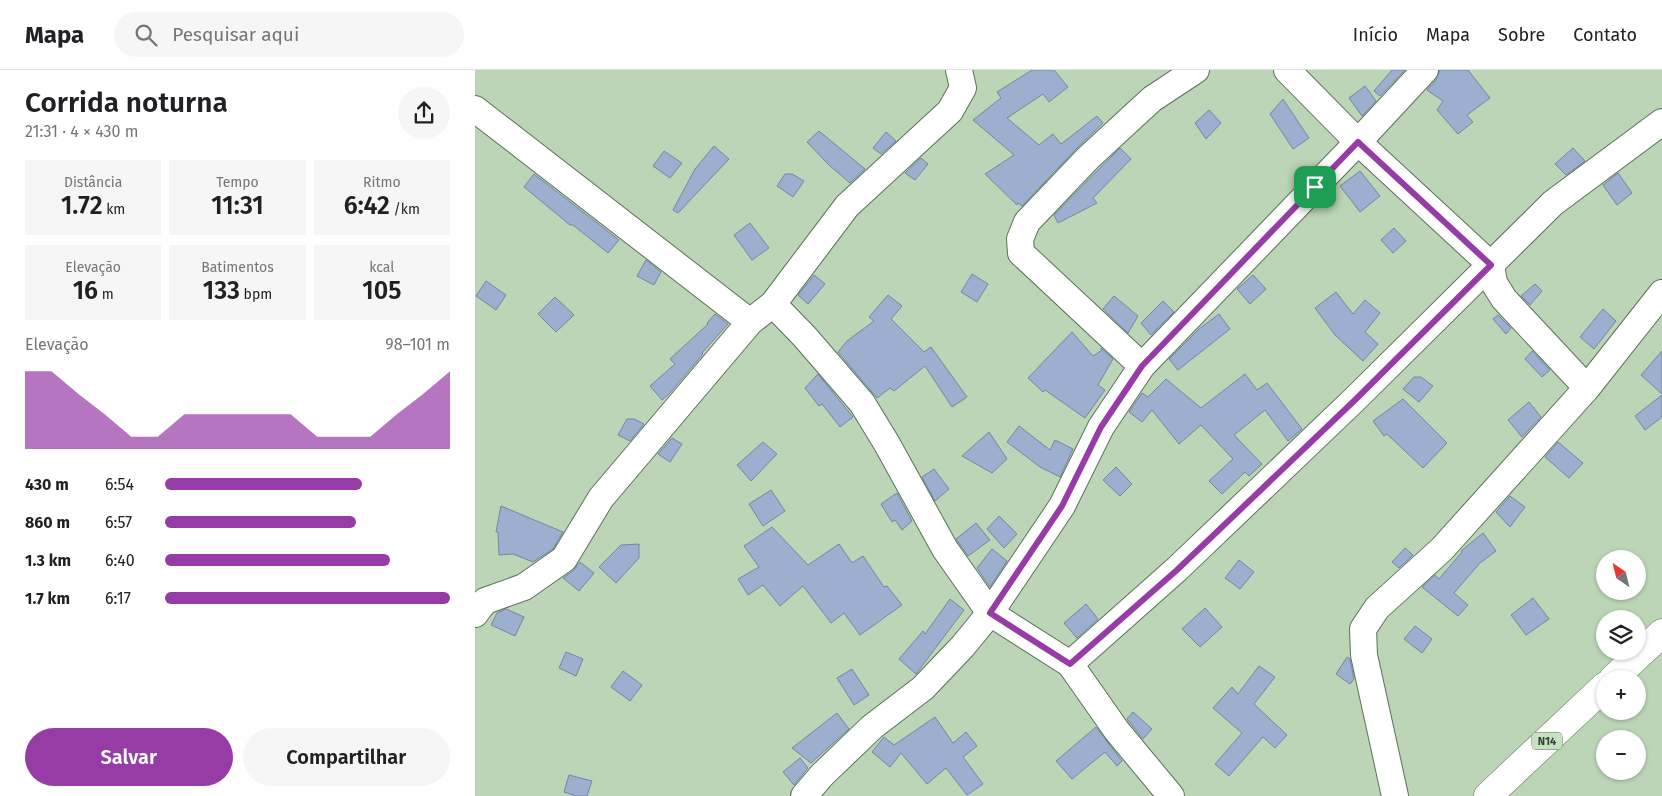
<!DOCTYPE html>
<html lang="pt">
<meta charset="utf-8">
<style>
body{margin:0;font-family:"Fira Sans",sans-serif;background:#f6f6f6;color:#202124;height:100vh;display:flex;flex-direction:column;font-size:19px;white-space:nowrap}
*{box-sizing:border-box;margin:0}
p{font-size:16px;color:#757577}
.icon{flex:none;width:28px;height:28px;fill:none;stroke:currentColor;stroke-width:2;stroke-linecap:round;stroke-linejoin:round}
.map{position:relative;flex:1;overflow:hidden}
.sheet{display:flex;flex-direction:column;background:#fff;width:475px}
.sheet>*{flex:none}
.needle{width:32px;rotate:325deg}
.controls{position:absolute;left:1121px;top:480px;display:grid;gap:10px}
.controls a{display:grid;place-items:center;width:50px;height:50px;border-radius:50%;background:#fff;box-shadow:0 1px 4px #0004;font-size:25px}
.pin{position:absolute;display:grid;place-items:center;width:42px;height:42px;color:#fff;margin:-21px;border-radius:10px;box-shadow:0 2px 8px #0006}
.round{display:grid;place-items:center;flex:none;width:52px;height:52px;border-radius:26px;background:#f6f6f6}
.overview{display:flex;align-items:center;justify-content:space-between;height:85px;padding:0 25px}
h1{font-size:28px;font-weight:600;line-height:38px}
.metrics{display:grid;grid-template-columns:repeat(3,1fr);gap:8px;height:85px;padding:5px 25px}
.metrics div{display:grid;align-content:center;border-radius:0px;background:#f6f6f6;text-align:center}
.metrics b{font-size:25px;font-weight:600}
.metrics small{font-size:14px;font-weight:400}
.metrics p{font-size:14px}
.chart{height:140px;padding:10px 25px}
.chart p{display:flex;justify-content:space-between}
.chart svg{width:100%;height:90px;margin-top:5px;fill:#973ca7;opacity:.7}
.primary-button{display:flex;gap:10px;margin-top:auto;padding:10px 25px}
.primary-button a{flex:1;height:58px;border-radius:30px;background:#973ca7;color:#fff;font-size:20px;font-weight:600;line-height:58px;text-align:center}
.primary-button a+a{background:#f6f6f6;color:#202124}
ul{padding:0 25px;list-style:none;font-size:16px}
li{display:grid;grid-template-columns:80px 60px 1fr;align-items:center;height:38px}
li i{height:12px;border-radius:6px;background:#973ca7}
header{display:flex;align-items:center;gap:30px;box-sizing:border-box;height:70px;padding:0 25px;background:#fff;border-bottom:1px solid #e0e0e0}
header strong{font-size:24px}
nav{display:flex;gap:28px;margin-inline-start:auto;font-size:18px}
.search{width:350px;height:45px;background:#f6f6f6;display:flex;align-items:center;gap:12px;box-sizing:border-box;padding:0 18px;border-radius:28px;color:#757577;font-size:19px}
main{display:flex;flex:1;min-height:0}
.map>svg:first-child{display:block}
</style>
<header>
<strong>Mapa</strong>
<div class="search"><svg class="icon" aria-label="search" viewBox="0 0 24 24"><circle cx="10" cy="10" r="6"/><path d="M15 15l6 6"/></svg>Pesquisar aqui</div>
<nav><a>Início</a><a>Mapa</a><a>Sobre</a><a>Contato</a></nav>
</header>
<main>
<section class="sheet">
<div class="overview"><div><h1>Corrida noturna</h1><p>21:31 · 4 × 430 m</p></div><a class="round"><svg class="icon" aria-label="share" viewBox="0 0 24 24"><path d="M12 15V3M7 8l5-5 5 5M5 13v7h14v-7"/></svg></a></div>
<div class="metrics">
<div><p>Distância</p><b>1.72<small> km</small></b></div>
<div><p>Tempo</p><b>11:31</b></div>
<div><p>Ritmo</p><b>6:42<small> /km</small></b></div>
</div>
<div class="metrics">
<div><p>Elevação</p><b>16<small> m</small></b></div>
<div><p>Batimentos</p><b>133<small> bpm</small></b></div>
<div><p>kcal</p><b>105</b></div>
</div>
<div class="chart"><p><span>Elevação</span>98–101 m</p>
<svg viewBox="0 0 160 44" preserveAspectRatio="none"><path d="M0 44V6L10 6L20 17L30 27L40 38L50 38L60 27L70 27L80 27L90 27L100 27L110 38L120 38L130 38L140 27L150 17L160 6V44z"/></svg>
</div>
<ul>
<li><b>430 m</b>6:54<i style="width:69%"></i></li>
<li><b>860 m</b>6:57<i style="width:67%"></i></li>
<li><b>1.3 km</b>6:40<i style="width:79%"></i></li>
<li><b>1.7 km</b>6:17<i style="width:100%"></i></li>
</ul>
<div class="primary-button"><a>Salvar</a><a>Compartilhar</a></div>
</section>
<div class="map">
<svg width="1187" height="726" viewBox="0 0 1187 726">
<rect width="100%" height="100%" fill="#bbd5b6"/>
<path fill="#9dafcf" stroke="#7485a3" d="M557,0H579L593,17L574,32L568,24L532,48L564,75L578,64L586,74L622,46L628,53L602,78L547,136L543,133L542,135L510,104L539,85L498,50L526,28L522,22Z
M917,0H930L905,26L899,21Z
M965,0H993L1015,28L992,45L998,52L983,64L962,40L968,31L952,20L961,10Z
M890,16L901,31L887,46L874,28Z
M808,29L834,68L818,79L795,44Z
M734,40L746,53L731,69L720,53Z
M344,61L390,99L375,113L354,95L332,72Z
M411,62L421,71L406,84L398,78Z
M239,76L254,89L203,143L198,140L220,99Z
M645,78L656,89L618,128L622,133L583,153L579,145L624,99Z
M1098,78L1110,91L1091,105L1080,94Z
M189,81L207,93L195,108L178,96Z
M446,88L453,94L440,110L430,103Z
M885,101L905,126L885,142L865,116Z
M1143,103L1157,123L1142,135L1128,115Z
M59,104L144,170L133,183L98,155H95L49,117Z
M310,104H317L329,111L318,127L302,116Z
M275,153L294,178L277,190L259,165Z
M919,158L931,171L918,183L906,170Z
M171,190L186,202L179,215L162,206Z
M497,204L513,214L502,232L486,222Z
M339,205L350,214L333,234L323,225Z
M778,205L791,219L775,234L762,219Z
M11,211L31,225L21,240L1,226Z
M1060,214L1067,221L1055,235L1046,226Z
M861,222L878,244L890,230L905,243L890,262L903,274L888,291L860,265L840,238Z
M413,225L427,236L416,249L449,282L456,277L492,327L477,337L450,296L419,321L415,318L402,328L363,282L372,271L399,251L394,247Z
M639,226L663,246L653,263L628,239Z
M80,227L99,245L81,262L63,244Z
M688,231L699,242L676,265L666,253Z
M1128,239L1141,251L1119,279L1105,267Z
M240,244L253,254L227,283L228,284L194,324L187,330L175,316L200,294L195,289L233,254L232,253Z
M744,244L755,259L703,300L694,289L724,259Z
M1023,245L1036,258L1031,264L1018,249Z
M597,262L618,286L627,280L626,278L638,289L623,315L630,320L610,348L570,320L568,322L553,308Z
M1057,281L1075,300L1067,307L1050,289Z
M1187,281V324L1166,305Z
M343,304L378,347L365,357L347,334L344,336L330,318Z
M770,304L782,320L792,313L827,359L813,371L790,340L759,365L787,394L774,406L770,402L747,424L734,411L758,389L726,355L704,374L677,340L667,352L654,342L667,323L673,327L691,309L726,338Z
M939,307H946L958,316L944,332L928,319Z
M1187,325V347L1170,360L1160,346Z
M928,329L972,373L948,398L912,364L909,366L898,351Z
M1054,332L1066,347L1047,367L1033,350Z
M152,349H159L169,354L155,371L143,365Z
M544,356L575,380L580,370L598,379L585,407L565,397L532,372Z
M514,362L532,389L517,403L487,386Z
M197,368L207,374L195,392L183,384Z
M288,372L302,384L276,411L262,395Z
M1083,372L1108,393L1094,408L1070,387Z
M641,397L657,414L645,426L628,410Z
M459,399L474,419L460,431L447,407Z
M296,420L310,441L288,456L274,434Z
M422,423L437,451L427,460L420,450L417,452L406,434Z
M1035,426L1050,437L1035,457L1021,442Z
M26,436L88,462L78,479L58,492L38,484L24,485L23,462H21Z
M524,446L542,464L529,478L512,459Z
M501,453L515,470L493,486L481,469Z
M297,457L333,495L364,474L377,493L388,486L409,517L412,516L427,535L385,565L369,543L356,553L328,516L305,536L288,515L273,525L263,509L284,497L269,476Z
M1008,463L1021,481L1005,493L979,523L993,535L983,546L947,517L960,505L964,509L987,482L986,481Z
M164,474V488L141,513L124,497L146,475Z
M930,478L938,485L924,498L917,492Z
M517,479L532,491L515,517L502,498Z
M764,490L779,502L765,519L750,508Z
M105,492L119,503L104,521L88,508L98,501Z
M1058,528L1074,549L1051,565L1036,545Z
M475,529L489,540L441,604L424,589L448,561L450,564Z
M611,534L623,549L602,568L589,553Z
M730,538L747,557L725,577L707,559Z
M31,539L49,547L40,566L16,555L22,543Z
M940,556L957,569L947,583L929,569Z
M91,582L108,589L101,606L84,598Z
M872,587L875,589L879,609L875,614L861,604Z
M784,596L800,607L779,634L812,665L800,678L788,667L754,706L740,694L767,663L738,638L757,617L763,624Z
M377,599L394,625L379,635L362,608Z
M148,601L167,615L155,631L136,617Z
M658,642L677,659L668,669L652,649Z
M362,643L374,659L336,693L317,678Z
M460,647L478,673L491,662L502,676L488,687L508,714L492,725L471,698L452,714L426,683L415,697L397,682L409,667L419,675Z
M621,657L647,691L642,696L630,682L597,709L581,691Z
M325,688L333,698L319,715L308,702Z
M94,705L117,711L112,726H101L89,722Z"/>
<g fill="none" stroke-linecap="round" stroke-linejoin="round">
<g stroke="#5a7257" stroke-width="28">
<path id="minor" d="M812,0L883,72L1016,195L1019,213L1029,229L1112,318
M0,39L275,252
M298,234L330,267L387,333L412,374L470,479L515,543L595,594L642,661L696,726
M667,296L546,183L545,169L552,152L613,88L677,29L721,0
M0,544L10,531L49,517L89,489L126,428L275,252L298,234L372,136L475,41L488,18L484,0
M595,594L702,499L880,329L1078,133L1187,52
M329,726L347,705L397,657L448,618L488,576L515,543L587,436L626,357L667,296L883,72L950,0
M920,726L889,585L888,559L902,538L967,479L1112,318L1187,223"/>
</g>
<g stroke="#5a7257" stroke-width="29">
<path id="primary" d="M1138,609L1187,563
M1013,726L1130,616"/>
</g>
<use href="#minor" stroke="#fff" stroke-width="26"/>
<use href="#primary" stroke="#fff" stroke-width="28"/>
</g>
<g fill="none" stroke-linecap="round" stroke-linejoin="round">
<g stroke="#fff" stroke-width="10">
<path id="route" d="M883,72L1016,195L880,330L702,500L595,594L515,543L587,436L626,357L667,296Z"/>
</g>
<use href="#route" stroke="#973ca7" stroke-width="6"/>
</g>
<g text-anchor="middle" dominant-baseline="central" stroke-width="5" stroke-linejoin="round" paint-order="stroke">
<rect fill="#c7e2c3" stroke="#62715f" stroke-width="1" x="1057" y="662.5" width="30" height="17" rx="4"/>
<g font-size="11" font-weight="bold" fill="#364034">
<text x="1072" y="671">N14</text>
</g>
</g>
</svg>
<div class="controls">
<a><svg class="needle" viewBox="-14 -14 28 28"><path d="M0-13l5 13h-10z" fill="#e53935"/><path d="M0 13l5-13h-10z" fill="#757577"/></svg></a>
<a><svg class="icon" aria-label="layers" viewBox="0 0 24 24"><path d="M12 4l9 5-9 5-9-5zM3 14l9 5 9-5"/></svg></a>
<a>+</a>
<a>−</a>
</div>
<div class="pin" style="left:840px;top:117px;background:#1e9e55"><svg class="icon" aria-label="arrive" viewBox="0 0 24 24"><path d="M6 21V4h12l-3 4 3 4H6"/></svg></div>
</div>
</main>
